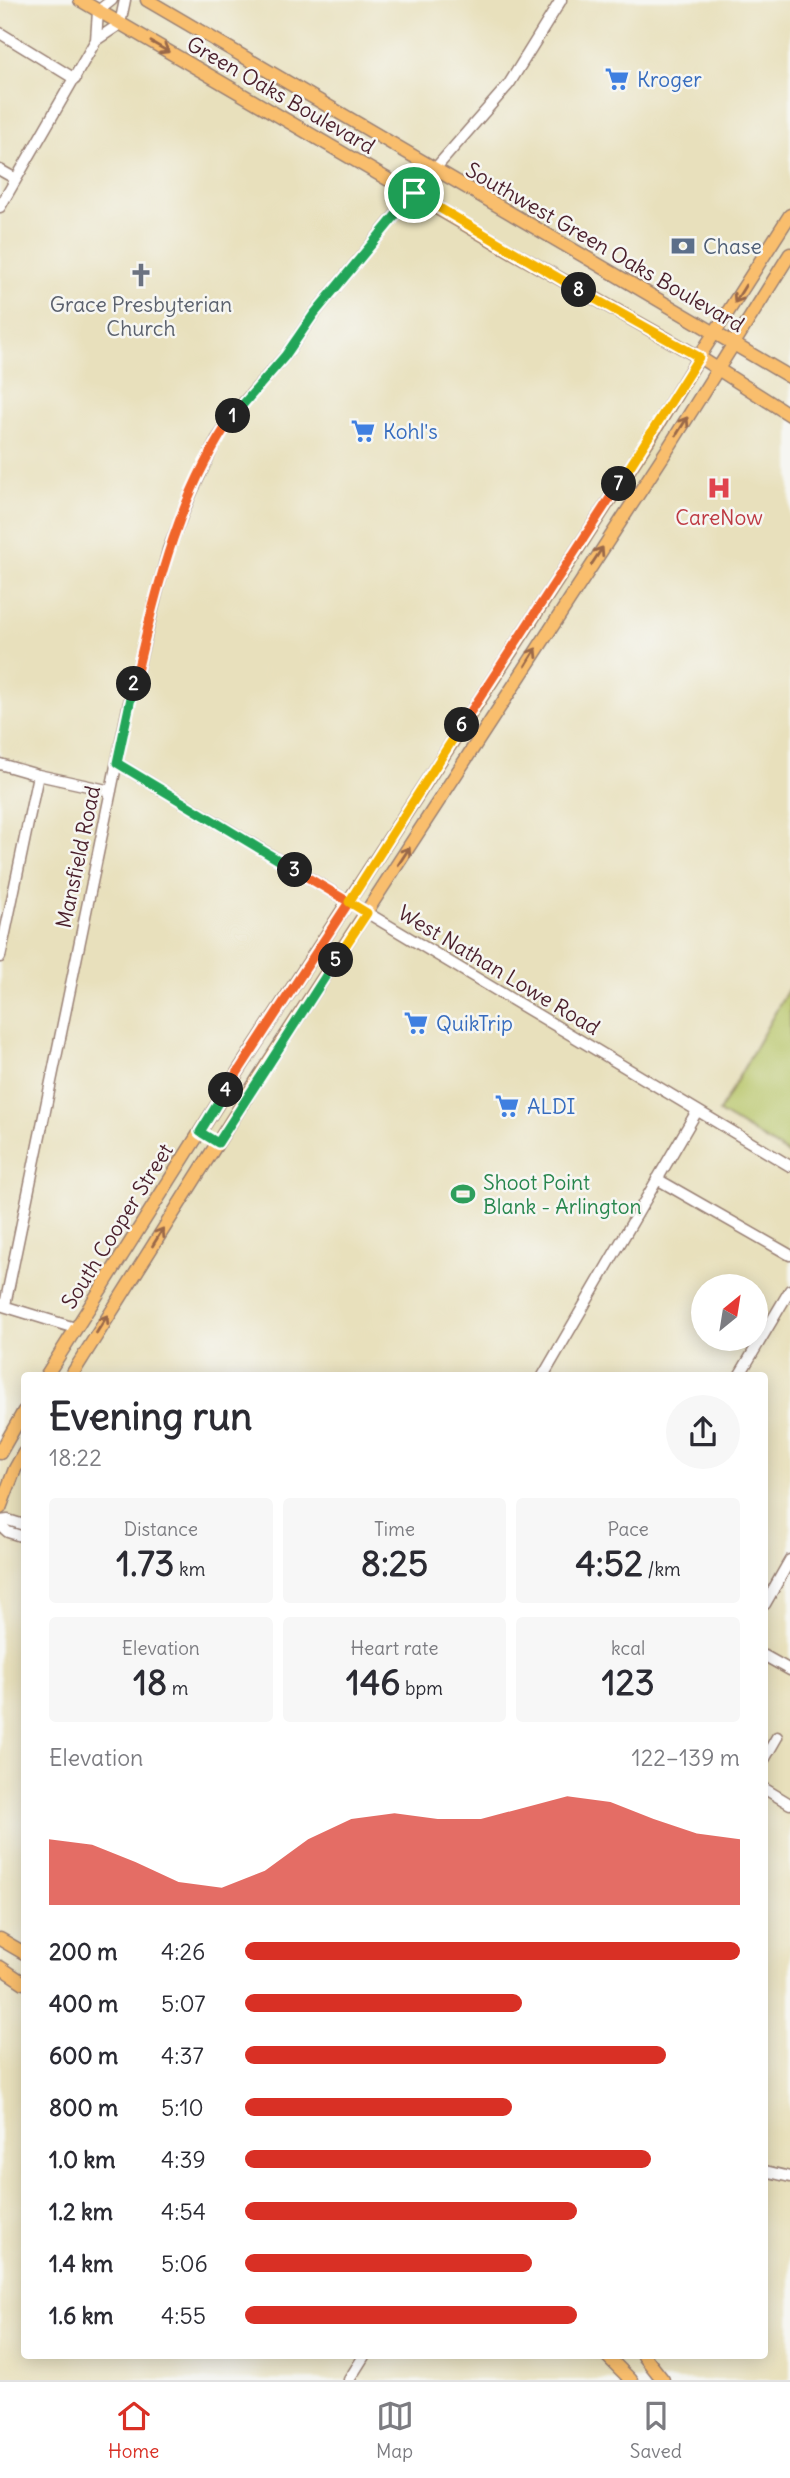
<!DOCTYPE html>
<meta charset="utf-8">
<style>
body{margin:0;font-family:Delius,sans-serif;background:#f7f7f7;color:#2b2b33;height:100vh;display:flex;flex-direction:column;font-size:26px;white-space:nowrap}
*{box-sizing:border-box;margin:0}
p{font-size:23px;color:#7c7c81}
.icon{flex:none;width:38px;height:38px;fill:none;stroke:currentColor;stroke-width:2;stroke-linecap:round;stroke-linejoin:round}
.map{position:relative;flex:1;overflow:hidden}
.sheet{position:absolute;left:21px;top:1372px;width:747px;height:987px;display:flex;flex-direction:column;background:#fff;border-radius:7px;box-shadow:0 4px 18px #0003}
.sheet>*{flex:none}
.needle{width:46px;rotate:30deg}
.controls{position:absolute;left:691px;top:1274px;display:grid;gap:14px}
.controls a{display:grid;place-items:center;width:77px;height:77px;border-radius:50%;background:#fff;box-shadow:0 4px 18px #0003;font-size:35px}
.pin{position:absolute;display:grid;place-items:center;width:60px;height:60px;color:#fff;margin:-30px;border:4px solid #fff;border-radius:50%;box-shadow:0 2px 7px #0007}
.km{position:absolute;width:35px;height:35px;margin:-18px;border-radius:50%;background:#222;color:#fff;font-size:19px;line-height:35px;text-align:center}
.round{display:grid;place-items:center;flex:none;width:74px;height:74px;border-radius:37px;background:#f7f7f7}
.head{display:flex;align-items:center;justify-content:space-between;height:119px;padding:0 28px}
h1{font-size:38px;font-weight:700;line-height:52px}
.metrics{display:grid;grid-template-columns:repeat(3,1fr);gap:10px;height:119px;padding:7px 28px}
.metrics div{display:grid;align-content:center;border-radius:7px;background:#f7f7f7;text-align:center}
.metrics b{font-size:35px;font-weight:700}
.metrics small{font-size:19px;font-weight:400}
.metrics p{font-size:19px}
.chart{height:196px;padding:14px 28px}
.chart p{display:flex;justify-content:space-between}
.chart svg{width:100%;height:126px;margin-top:7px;fill:#d93025;opacity:.7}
ul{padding:0 28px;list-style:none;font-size:23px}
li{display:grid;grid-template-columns:112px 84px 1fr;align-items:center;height:52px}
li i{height:18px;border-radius:9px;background:#d93025}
.dock{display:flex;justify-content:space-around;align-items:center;height:98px;border-top:2px solid #e1e1e2;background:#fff;font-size:19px;color:#7c7c81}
.dock a{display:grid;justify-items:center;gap:4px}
.dock .on{color:#d93025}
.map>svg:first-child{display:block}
</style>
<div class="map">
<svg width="790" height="2380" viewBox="0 0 790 2380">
<rect width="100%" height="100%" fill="#f6f6f2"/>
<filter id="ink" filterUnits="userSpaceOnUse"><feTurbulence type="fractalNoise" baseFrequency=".0143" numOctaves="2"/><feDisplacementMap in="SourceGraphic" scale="14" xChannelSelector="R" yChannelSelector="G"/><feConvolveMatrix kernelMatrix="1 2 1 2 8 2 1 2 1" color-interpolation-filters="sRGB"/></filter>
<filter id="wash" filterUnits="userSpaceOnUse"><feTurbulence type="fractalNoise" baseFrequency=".00686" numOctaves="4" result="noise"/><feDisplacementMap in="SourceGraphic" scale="28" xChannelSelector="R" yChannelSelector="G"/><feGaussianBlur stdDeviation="1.57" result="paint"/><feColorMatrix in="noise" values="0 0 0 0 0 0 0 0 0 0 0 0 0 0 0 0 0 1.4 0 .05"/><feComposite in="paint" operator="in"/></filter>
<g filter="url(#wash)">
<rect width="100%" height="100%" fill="#e8e0bc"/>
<path fill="#b7c567" stroke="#807249" stroke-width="2" d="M790,986V1155L719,1112Z"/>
</g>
<g filter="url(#ink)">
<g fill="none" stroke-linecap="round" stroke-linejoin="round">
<g stroke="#998074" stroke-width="13">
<path id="minor" d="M0,33L75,79
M96,40L120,24L125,0
M0,170L16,179
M0,207L96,40L98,11L112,0
M117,763L790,1166
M0,764L38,775L111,791
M0,957L38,775
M657,1179L790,1255
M0,1305L75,1328
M5,1305L129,703L168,550L190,496L217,439L243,403L285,356L314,314L406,202L509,84L561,0
M543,1376L697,1111
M739,1376L790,1290
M0,1521L8,1520L24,1525
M0,1525L8,1532L24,1537
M765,1604L790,1560
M765,1656L790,1670
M765,1758L777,1737
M765,1789L790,1804
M765,2171L790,2177
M349,2380L364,2356"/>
</g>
<g stroke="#998074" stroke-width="15">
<path id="major" d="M80,0L509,250L699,357L790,415
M147,0L790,377
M46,1376L239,1070L651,436L699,357L790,215
M71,1376L259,1077L669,447L790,254
M0,1453L24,1411
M0,1508L15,1469L24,1453
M0,1939L24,1953
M0,1967L24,1983
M607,2356L631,2380
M644,2356L663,2380"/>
</g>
<use href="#minor" stroke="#fff" stroke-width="10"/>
<use href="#major" stroke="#f9be6d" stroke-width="12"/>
</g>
<defs><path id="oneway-shaft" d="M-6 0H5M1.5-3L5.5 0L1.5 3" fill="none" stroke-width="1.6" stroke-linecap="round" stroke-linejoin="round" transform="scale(1.75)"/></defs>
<g stroke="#996749">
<use href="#oneway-shaft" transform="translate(160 47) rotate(30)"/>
<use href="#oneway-shaft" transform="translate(740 294) rotate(122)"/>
<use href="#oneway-shaft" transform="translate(682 426) rotate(-58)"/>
<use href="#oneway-shaft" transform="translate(597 556) rotate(-57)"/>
<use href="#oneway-shaft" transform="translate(531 657) rotate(-58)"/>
<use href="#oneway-shaft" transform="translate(404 856) rotate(-57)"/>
<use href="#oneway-shaft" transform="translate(158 1237) rotate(-58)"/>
<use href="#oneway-shaft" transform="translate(102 1324) rotate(-58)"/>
</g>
</g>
<g fill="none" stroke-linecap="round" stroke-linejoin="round" filter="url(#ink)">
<g stroke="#fff" stroke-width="14">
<path id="split-1" d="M233,416L285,356L314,314L414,193"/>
</g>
<g stroke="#fff" stroke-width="14">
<path id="split-2" d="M134,684C156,592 177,496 233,416"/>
</g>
<g stroke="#fff" stroke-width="14">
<path id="split-3" d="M134,684L117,763L295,870"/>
</g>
<g stroke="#fff" stroke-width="14">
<path id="split-4" d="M226,1090L349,902L295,870"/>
</g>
<g stroke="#fff" stroke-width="14">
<path id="split-5" d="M226,1090L200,1132L218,1143L336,960"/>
</g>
<g stroke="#fff" stroke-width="14">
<path id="split-6" d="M336,960L367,913L349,902L462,725"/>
</g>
<g stroke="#fff" stroke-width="14">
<path id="split-7" d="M462,725L619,484"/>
</g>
<g stroke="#fff" stroke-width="14">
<path id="split-8" d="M579,290L699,357L619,484"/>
</g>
<g stroke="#fff" stroke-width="14">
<path id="split-9" d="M414,193L579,290"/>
</g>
<use href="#split-1" stroke="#22a559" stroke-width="9"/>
<use href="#split-2" stroke="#f0652b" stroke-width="9"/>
<use href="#split-3" stroke="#22a559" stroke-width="9"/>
<use href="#split-4" stroke="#f0652b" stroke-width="9"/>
<use href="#split-5" stroke="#22a559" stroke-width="9"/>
<use href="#split-6" stroke="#f5b400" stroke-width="9"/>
<use href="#split-7" stroke="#f0652b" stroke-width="9"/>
<use href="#split-8" stroke="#f5b400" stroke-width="9"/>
<use href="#split-9" stroke="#f5b400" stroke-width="9"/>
</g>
<defs>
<g id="supermarket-bare" transform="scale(1.89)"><path d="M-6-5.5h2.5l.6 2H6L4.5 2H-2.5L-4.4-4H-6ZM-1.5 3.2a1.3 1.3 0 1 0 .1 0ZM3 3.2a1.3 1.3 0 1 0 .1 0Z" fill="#3f7fe0" stroke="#f6f6f2" stroke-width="2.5" paint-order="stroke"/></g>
<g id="bank-bare" transform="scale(1.89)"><path d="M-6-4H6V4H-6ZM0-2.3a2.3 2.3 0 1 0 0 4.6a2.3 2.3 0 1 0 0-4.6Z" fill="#5c6f8a" stroke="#f6f6f2" stroke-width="2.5" paint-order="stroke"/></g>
<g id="church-bare" transform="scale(1.89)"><path d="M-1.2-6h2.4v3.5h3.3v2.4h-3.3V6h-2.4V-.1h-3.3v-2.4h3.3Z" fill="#6b7280" stroke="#f6f6f2" stroke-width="2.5" paint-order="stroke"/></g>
<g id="hospital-bare" transform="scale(1.89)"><path d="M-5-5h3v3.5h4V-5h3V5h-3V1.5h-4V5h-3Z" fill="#e0444e" stroke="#f6f6f2" stroke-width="2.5" paint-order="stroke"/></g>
<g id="stadium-bare" transform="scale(1.89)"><path d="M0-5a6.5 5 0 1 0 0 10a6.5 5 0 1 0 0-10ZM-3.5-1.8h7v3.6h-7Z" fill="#2e9e5b" stroke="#f6f6f2" stroke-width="2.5" paint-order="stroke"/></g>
</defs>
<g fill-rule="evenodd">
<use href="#supermarket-bare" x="617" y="79"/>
<use href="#bank-bare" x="683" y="246"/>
<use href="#church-bare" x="141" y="275"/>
<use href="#supermarket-bare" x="363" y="431"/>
<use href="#hospital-bare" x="719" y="488"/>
<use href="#supermarket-bare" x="416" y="1023"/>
<use href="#supermarket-bare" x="507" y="1106"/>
<use href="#stadium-bare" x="463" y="1194"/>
</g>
<g text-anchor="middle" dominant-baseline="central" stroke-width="5" stroke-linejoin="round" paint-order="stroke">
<g font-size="21" fill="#366cbe" stroke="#f6f6f2" text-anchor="start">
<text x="637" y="79">Kroger</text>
<text x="383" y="431">Kohl's</text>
<text x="436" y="1023">QuikTrip</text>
<text x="527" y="1106">ALDI</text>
</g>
<g font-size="21" fill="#4a1f2b" stroke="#f6f6f2">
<text transform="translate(281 95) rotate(30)">Green Oaks Boulevard</text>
<text transform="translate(605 247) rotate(30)">Southwest Green Oaks Boulevard</text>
<text transform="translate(78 857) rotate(-78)">Mansfield Road</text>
<text transform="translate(499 970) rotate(31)">West Nathan Lowe Road</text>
<text transform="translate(117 1226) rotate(-58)">South Cooper Street</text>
</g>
<g font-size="21" fill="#4e5e75" stroke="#f6f6f2" text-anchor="start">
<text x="703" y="246">Chase</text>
</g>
<g font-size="21" fill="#5b616d" stroke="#f6f6f2">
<text x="141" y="304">Grace Presbyterian<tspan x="141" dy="24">Church</tspan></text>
</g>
<g font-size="21" fill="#be3a42" stroke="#f6f6f2">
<text x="719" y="517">CareNow</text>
</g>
<g font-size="21" fill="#27864d" stroke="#f6f6f2" text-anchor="start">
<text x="483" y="1182">Shoot Point<tspan x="483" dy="24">Blank - Arlington</tspan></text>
</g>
</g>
</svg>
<div class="controls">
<a><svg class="needle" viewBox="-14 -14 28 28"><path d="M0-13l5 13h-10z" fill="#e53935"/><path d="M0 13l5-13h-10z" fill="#7c7c81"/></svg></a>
</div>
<div class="pin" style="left:414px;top:193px;background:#1e9e55"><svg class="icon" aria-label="arrive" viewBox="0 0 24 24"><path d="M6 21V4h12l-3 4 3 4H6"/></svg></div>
<b class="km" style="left:233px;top:416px">1</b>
<b class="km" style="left:134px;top:684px">2</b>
<b class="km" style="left:295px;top:870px">3</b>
<b class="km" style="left:226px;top:1090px">4</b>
<b class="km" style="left:336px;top:960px">5</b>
<b class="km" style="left:462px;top:725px">6</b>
<b class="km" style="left:619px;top:484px">7</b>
<b class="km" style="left:579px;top:290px">8</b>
<section class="sheet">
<div class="head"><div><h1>Evening run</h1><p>18:22</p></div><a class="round"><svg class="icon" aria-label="share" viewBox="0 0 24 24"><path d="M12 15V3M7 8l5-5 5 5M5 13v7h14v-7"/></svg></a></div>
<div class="metrics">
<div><p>Distance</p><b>1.73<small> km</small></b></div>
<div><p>Time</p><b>8:25</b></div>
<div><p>Pace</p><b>4:52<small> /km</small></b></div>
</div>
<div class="metrics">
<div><p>Elevation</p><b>18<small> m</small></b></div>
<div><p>Heart rate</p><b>146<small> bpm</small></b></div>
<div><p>kcal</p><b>123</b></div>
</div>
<div class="chart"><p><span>Elevation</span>122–139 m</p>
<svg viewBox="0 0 160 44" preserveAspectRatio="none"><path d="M0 44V21L10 23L20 29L30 36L40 38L50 32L60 21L70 14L80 12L90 14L100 14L110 10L120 6L130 8L140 14L150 19L160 21V44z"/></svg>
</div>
<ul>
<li><b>200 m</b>4:26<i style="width:100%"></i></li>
<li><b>400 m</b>5:07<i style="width:56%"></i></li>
<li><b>600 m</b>4:37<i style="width:85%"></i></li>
<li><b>800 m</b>5:10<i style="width:54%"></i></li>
<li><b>1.0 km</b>4:39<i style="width:82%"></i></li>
<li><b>1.2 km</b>4:54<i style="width:67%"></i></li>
<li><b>1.4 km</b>5:06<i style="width:58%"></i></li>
<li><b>1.6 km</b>4:55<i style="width:67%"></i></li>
</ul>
</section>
</div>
<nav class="dock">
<a class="on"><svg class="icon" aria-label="home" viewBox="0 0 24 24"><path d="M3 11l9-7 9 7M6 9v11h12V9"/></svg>Home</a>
<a><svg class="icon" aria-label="map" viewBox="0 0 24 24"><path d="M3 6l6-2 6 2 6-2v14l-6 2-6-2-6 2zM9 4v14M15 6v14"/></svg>Map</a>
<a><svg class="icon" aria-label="saved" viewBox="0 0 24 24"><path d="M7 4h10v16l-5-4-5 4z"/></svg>Saved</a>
</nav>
